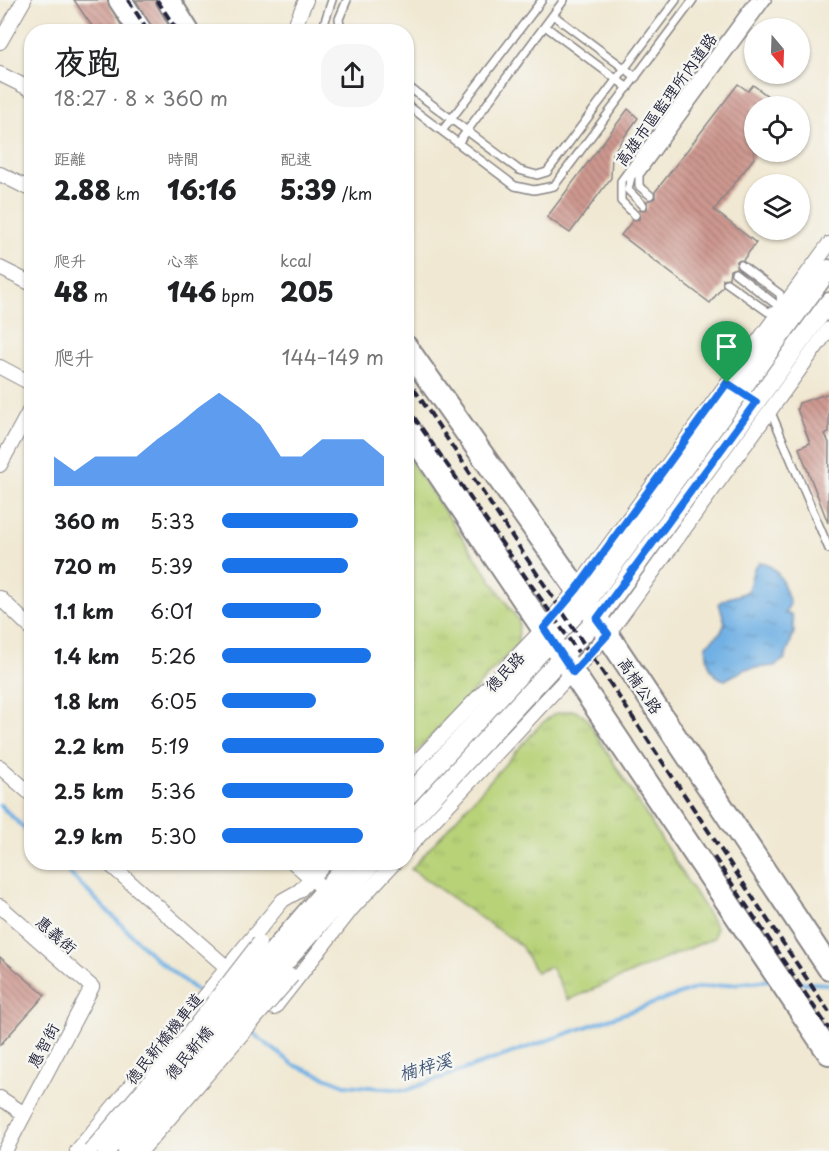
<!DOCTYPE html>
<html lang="zh-TW">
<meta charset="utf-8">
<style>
body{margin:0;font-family:"Playpen Sans","LXGW WenKai TC",sans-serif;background:#f6f6f6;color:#202124;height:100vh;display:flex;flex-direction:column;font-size:22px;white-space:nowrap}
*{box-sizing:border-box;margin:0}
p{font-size:20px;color:#757577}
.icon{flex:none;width:33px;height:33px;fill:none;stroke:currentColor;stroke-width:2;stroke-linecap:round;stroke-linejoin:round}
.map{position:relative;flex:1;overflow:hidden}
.side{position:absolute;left:24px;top:24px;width:390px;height:846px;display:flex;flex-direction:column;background:#fff;border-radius:24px;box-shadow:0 2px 4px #0004}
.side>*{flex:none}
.needle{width:39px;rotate:161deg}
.tools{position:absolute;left:744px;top:18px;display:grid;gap:12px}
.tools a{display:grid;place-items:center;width:66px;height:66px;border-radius:50%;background:#fff;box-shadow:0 2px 4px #0004;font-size:30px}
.pin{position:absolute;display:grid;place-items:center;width:51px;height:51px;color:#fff;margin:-62px -26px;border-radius:50% 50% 50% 0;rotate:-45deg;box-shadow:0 0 6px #0007}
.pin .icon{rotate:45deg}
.round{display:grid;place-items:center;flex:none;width:63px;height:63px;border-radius:24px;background:#f6f6f6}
.summary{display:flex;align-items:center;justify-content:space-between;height:102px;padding:0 30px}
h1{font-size:33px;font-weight:800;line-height:45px}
.stats{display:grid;grid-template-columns:repeat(3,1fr);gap:9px;height:102px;padding:6px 30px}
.stats div{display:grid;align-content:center}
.stats b{font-size:26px;font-weight:800}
.stats small{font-size:16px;font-weight:400}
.stats p{font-size:16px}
.chart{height:168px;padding:12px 30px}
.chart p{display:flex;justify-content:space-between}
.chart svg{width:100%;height:108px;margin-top:6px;fill:#1a73e8;opacity:.7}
ul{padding:0 30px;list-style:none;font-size:20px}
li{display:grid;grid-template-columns:96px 72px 1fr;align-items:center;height:45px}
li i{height:15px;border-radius:8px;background:#1a73e8}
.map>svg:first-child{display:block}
</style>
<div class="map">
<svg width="829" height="1151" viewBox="0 0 829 1151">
<defs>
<pattern id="grass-tufts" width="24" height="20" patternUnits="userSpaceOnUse" patternTransform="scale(1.5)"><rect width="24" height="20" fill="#b8d278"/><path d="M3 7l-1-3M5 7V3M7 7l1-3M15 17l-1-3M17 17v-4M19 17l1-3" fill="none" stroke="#9eb469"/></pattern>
<pattern id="water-ripples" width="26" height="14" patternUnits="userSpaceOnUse" patternTransform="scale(1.5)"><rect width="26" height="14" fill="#70b0e4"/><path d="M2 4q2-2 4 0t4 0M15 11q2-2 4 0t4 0" fill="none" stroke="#5c8fba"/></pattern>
<pattern id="building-back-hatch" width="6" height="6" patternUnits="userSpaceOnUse" patternTransform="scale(1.5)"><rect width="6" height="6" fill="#ce988f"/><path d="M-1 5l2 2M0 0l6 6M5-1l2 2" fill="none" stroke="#a77c76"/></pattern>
</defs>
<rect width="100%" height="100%" fill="#f6f6f2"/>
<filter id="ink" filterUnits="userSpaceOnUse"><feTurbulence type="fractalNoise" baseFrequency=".0167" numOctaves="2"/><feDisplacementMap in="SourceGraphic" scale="12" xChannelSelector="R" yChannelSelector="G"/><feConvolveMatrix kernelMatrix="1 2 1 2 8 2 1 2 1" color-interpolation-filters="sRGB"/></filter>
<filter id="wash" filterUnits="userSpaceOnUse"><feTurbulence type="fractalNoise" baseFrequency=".008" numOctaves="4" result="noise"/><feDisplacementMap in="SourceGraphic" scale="24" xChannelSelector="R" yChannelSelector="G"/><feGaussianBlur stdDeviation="1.35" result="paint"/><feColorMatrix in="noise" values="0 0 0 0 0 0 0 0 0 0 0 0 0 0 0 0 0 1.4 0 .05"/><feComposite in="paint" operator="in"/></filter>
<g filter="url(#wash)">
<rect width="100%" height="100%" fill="#f0e8d2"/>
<path fill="url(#grass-tufts)" stroke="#6d7a5a" stroke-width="1.5" d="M407,456L519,621L518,643L407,762Z
M572,710L584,715L716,927L714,938L568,1000L551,967L536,972L521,946L411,869L540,725L554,714Z"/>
<path fill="url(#water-ripples)" stroke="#496990" stroke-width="1.5" d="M760,562C780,566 785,587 790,604L785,613L792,615L794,632L785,659L774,666L745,669L725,680C709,676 707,660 706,645L721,632L725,623L719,603C727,596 738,597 748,591L754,568Z"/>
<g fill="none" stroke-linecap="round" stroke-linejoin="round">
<path stroke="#70b0e4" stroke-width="4" d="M0,805L32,836
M58,862L156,959L201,994
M792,982L829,984
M250,1031L294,1065L345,1085L406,1090L697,988L770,980"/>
</g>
<g id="blocks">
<path fill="url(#building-back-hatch)" d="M74,0H107L125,32H96Z
M136,0H155L172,32H154Z
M738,84L748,91L753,85L781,106H754V158L714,210L756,243L743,260L737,261L736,268L730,270L729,278L723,279V286L710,303L621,235L633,220L639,219L640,210L647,209V201L655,198V192Z
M628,109L638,118L612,154L611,178L570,233L547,217Z
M829,393V433L825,434L829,443L828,523L799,448L810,443L797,409L799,403Z
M0,957L45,995L0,1045Z"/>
</g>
</g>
<g filter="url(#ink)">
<use href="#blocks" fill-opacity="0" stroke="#898586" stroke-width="1.5"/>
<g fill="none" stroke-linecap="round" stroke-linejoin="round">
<g stroke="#898586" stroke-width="10">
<path id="service" d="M553,15L636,77
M545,26L628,88
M326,32L325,21L332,0
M341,32L339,19L347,0
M406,85L519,170L537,175L547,172L676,0
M406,104L515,186L534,190L554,186L693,0
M442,131L542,0
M458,143L564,0
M650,195L639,186V175L767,0
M643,205L628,190L631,177L760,0
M635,215L621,201V181L754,0
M741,265L780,294L781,306
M735,273L782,309
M727,283L768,312L779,309
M770,410L829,549"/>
</g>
<g stroke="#898586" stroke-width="16">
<path id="minor" d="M292,32L306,0
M0,42L24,0
M0,74L32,90
M0,174L32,190
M0,268L32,284
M0,367L32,384
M0,465L32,406
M0,598L32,629
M0,767L32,795
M406,773L544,628L577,589L829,244
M406,850L608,634L829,329
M107,862L232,972
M293,862L319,885
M0,906L92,987L5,1151
M345,916L395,862
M260,996L274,1008L350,911
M0,1098L23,1113
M77,1151L283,900L299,891L327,862"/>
</g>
<g stroke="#898586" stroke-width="21">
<path id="tertiary" d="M406,798L586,603L829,269
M406,826L597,619L829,302
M271,953L349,862
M282,966L373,862"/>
</g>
<g stroke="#898586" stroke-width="26">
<path id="primary" d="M120,0L141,32
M168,0L188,32
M406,347L577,589L829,968
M406,425L829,1053"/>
</g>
<use href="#service" stroke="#fff" stroke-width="7"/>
<use href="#minor" stroke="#fff" stroke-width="14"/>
<use href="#tertiary" stroke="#fff" stroke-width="18"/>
<use href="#primary" stroke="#fff" stroke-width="22"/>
<path stroke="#22223b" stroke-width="4" stroke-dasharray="9 4.5" stroke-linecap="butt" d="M128,0L149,32
M157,0L178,32
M406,377L829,1012
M406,406L578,652
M714,857L829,1029"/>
<g stroke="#898586" stroke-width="16" stroke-linecap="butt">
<path id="minor-bridge" d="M90,1151L177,1049L259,943
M141,1151L292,976"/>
</g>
<g stroke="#898586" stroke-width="21" stroke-linecap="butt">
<path id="tertiary-bridge" d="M106,1151L271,953
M127,1151L282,966"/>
</g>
<use href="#minor-bridge" stroke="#fff" stroke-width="14"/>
<use href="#tertiary-bridge" stroke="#fff" stroke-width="18"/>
</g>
</g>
<g fill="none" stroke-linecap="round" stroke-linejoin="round" filter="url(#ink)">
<g stroke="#fff" stroke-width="12">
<path id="route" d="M727,383L756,402L597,619L608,634L573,672L544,628L577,589Z"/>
</g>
<use href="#route" stroke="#1a73e8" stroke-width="8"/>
</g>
<g text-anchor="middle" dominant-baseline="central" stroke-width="5" stroke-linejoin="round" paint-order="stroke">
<g font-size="16" fill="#22223b" stroke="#f6f6f2">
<text transform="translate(665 99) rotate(-54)">高雄市區監理所內道路</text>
<text transform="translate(504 671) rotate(-46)">德民路</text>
<text transform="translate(641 685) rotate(56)">高楠公路</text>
<text transform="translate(57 934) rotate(41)">惠義街</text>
<text transform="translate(163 1038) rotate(-51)">德民新橋機車道</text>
<text transform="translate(42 1045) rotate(-62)">惠智街</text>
<text transform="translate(188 1052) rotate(-50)">德民新橋</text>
</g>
<g font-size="18" font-style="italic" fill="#3d5476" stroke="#f6f6f2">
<text transform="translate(425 1066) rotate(-16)">楠梓溪</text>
</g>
</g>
</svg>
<div class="tools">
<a><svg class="needle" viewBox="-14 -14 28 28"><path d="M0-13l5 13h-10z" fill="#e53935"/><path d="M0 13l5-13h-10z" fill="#757577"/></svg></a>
<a><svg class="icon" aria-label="locate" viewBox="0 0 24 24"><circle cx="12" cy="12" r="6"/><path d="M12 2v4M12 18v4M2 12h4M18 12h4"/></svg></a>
<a><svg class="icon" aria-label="layers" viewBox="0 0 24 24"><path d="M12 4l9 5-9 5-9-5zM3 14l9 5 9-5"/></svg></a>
</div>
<div class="pin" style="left:727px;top:383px;background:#1e9e55"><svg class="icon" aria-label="arrive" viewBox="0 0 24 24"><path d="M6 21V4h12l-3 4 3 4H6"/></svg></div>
<section class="side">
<div class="summary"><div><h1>夜跑</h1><p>18:27 · 8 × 360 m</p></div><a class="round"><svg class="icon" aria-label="share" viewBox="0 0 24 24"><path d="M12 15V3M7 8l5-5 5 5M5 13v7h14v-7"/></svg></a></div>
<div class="stats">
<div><p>距離</p><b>2.88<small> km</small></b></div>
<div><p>時間</p><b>16:16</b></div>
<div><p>配速</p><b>5:39<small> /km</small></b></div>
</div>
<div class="stats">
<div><p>爬升</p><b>48<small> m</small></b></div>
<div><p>心率</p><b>146<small> bpm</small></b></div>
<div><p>kcal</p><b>205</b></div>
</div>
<div class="chart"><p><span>爬升</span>144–149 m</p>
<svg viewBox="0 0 160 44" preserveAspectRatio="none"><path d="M0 44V32L10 38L20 32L30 32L40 32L50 25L60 19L70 12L80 6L90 12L100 19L110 32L120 32L130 25L140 25L150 25L160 32V44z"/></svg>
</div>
<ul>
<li><b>360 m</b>5:33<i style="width:84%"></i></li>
<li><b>720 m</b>5:39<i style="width:78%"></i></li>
<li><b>1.1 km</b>6:01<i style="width:61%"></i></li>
<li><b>1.4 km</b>5:26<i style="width:92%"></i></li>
<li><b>1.8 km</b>6:05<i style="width:58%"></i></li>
<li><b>2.2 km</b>5:19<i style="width:100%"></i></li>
<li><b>2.5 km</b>5:36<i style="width:81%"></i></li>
<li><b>2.9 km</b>5:30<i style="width:87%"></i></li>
</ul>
</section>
</div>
